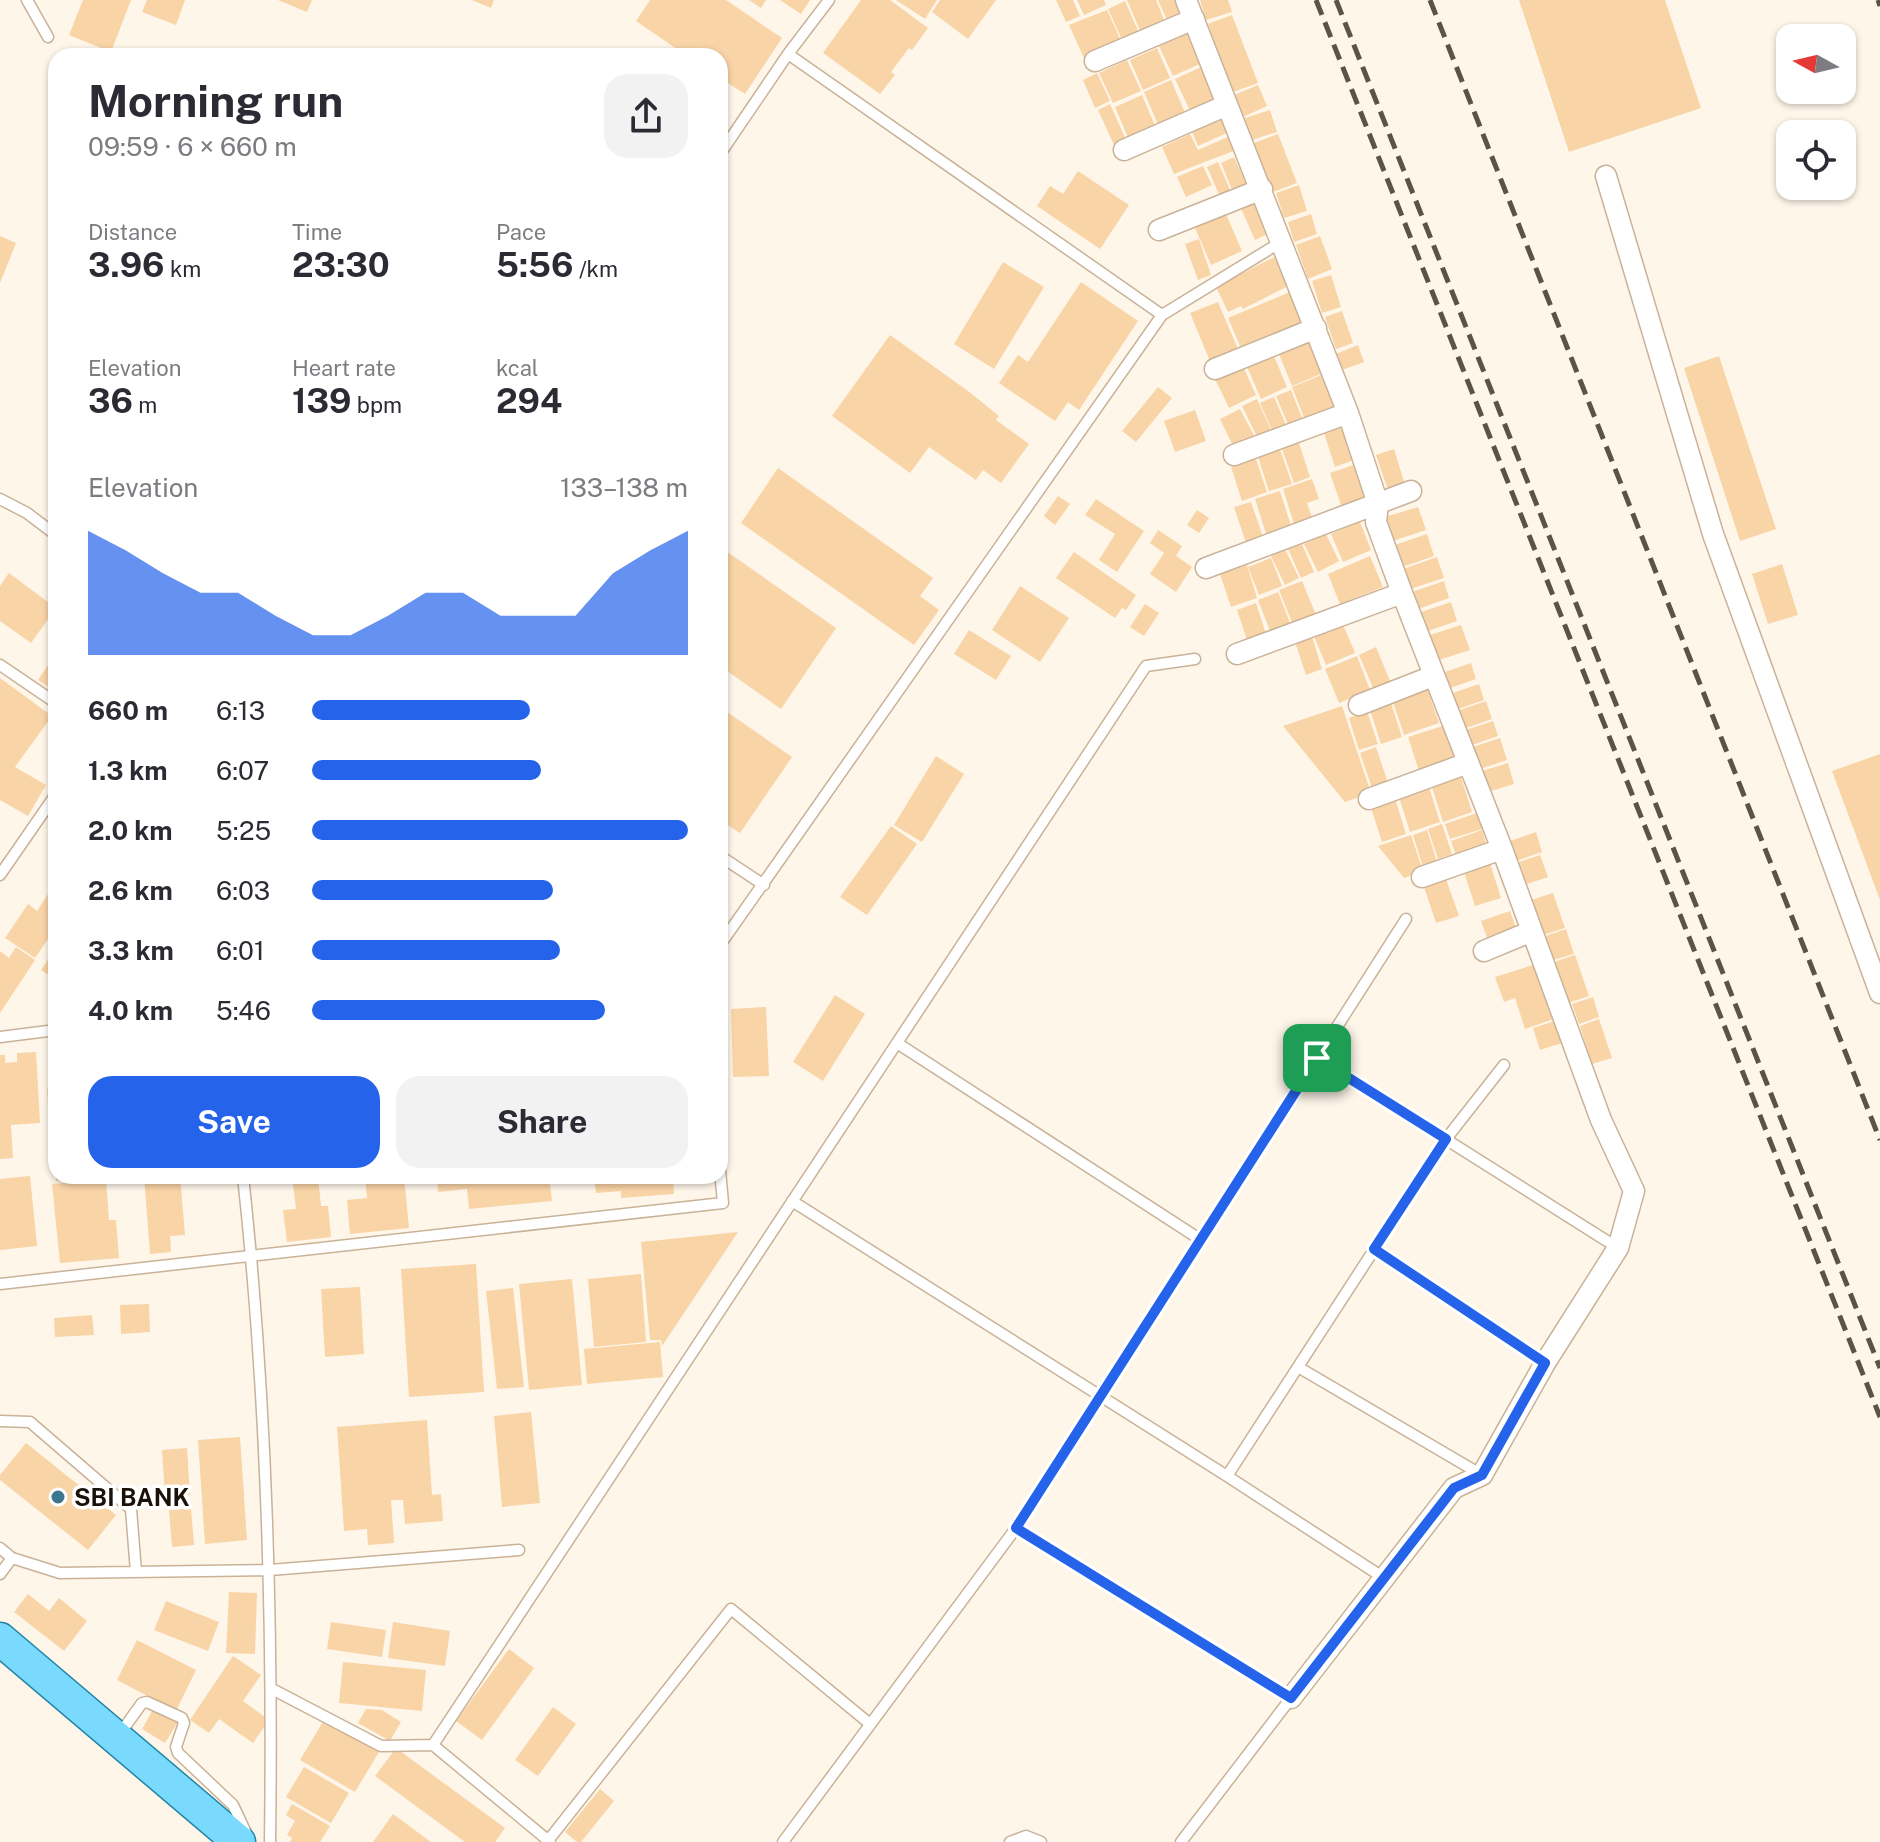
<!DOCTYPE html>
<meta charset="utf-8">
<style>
body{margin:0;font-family:"Public Sans",sans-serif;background:#f2f2f3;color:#2b2b33;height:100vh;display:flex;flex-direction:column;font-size:30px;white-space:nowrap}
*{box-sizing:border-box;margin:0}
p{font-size:26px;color:#7c7c81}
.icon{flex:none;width:44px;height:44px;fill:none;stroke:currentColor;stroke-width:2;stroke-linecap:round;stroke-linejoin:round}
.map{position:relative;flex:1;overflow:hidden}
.side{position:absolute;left:48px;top:48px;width:680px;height:1136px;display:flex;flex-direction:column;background:#fff;border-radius:24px;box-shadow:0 2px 6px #0004}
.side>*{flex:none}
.needle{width:52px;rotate:278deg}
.controls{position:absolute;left:1776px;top:24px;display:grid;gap:16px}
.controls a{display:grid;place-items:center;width:80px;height:80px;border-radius:16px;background:#fff;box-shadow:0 2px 6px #0004;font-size:40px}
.pin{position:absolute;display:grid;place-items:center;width:68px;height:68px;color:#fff;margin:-34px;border-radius:16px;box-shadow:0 4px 12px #0006}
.round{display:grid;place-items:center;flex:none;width:84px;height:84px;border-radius:24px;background:#f2f2f3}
.summary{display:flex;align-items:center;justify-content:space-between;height:136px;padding:0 40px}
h1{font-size:44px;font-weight:700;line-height:60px}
.figures{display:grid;grid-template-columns:repeat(3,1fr);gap:12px;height:136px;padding:8px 40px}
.figures div{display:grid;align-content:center}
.figures b{font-size:34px;font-weight:700}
.figures small{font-size:22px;font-weight:400}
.figures p{font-size:22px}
.chart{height:224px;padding:16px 40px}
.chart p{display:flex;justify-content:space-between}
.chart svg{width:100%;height:144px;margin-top:8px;fill:#2563eb;opacity:.7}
.cta{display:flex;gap:16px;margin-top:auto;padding:16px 40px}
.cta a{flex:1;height:92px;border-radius:24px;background:#2563eb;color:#fff;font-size:32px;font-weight:700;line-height:92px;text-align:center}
.cta a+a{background:#f2f2f3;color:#2b2b33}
ul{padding:0 40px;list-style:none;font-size:26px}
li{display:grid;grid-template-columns:128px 96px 1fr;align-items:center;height:60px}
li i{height:20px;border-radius:10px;background:#2563eb}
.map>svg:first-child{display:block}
</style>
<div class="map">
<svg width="1880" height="1842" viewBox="0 0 1880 1842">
<rect width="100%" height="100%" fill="#fff6ea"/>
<path fill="#f9d4a7" d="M83,0H131L111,52L69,35Z
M147,0H185L176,25L142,12Z
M278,0H312L307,12Z
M472,0H494L491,8Z
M650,0H726L782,38L745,94L720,78V56H687L636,21Z
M749,0H766L761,8Z
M780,0H810L801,14Z
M861,0H890L928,28L912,50L909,48L891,72L895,75L880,94L823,53Z
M896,0H937L925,19Z
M940,0H996L968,39L932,12Z
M1056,0H1073L1080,16L1066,22Z
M1077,0H1104L1106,5L1084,15Z
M1127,0H1156L1165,22L1141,33Z
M1158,0H1177L1182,13L1167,20Z
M1200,0H1228L1232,12L1206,20Z
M1519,0H1665L1701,108L1569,152Z
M1125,1L1139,33L1122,40L1108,9Z
M1107,10L1121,41L1084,58L1069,25Z
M1232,15L1258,83L1233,92L1208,24Z
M1188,33L1202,63L1173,76L1159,46Z
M1157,48L1170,78L1143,90L1130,60Z
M1127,60L1141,91L1113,103L1099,73Z
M1201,67L1216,102L1191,113L1175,79Z
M1097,73L1110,101L1095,108L1083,80Z
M1171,80L1186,115L1159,127L1144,92Z
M1258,85L1267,106L1243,117L1234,95Z
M1142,95L1156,128L1129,140L1115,107Z
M1110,104L1127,142L1115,147L1098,110Z
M1270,110L1277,132L1252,140L1245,118Z
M1223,118L1229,132L1198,146L1192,132Z
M1190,134L1198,150L1230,136L1236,150L1174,174L1162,147Z
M1278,134L1297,183L1273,192L1254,143Z
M1234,157L1247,185L1233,192L1221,163Z
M1218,162L1231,192L1220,197L1207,167Z
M1203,166L1212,185L1186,197L1177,177Z
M1078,171L1129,205L1100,249L1037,206L1050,186L1063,194Z
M1299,185L1307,211L1284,218L1276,193Z
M1255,199L1270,233L1255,240L1240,206Z
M1226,214L1242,251L1211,265L1195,228Z
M1311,214L1317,234L1294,242L1288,222Z
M0,236L16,243L0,283Z
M1320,236L1332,269L1308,279L1296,245Z
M1199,239L1211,275L1198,280L1185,244Z
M1278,255L1292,284L1243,309L1241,306L1228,312L1216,287Z
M1003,262L1044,287L994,369L954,344Z
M1331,275L1341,307L1322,313L1312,281Z
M1081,282L1138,321L1079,410L1068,402L1055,421L999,383L1018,355L1028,362Z
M1290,292L1304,325L1242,351L1228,318Z
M1218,302L1238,349L1210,361L1190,313Z
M1342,311L1353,343L1336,349L1325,317Z
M890,335L968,391L999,416L996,420L1029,444L1001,483L983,470L976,480L929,447L910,473L832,416Z
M1310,341L1323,373L1292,386L1279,354Z
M1358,345L1364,362L1342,370L1336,354Z
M1274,356L1287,387L1261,399L1247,367Z
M1719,356L1776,529L1740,541L1684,368Z
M1243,366L1256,395L1229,408L1215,379Z
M1321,375L1335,408L1305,420L1292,387Z
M1158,387L1172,398L1136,442L1122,431Z
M1291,390L1304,423L1290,429L1276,396Z
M1274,397L1287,427L1274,435L1260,403Z
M1257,399L1271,430L1257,437L1242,406Z
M1240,409L1255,437L1234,448L1220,419Z
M1195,410L1206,441L1175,452L1164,421Z
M1344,427L1354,460L1335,467L1324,433Z
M1299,443L1310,477L1294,483L1282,449Z
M1280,449L1292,484L1269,491L1258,457Z
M1394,449L1406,488L1389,493L1376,455Z
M1256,459L1267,492L1242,501L1231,467Z
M1359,463L1371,499L1342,508L1330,473Z
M778,468L933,578L920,596L939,610L914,645L741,523Z
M1312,479L1319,499L1307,503L1312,517L1294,524L1283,489Z
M1280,491L1292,529L1267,537L1255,499Z
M1058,496L1070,504L1055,525L1044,516Z
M1096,499L1144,531L1117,572L1099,560L1115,534L1085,515Z
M1251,502L1263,537L1246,543L1234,507Z
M1418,507L1426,530L1393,541L1385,517Z
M1197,510L1209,518L1199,533L1187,525Z
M1360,522L1371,550L1343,562L1331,534Z
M1158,530L1182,546L1176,556L1192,567L1176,592L1150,574L1164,553L1150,543Z
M1326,534L1339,561L1318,572L1304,544Z
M1427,534L1434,556L1402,567L1395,545Z
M1302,544L1314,572L1301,578L1288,549Z
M1285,549L1299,578L1285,585L1271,556Z
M726,551L836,628L781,709L720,666V560Z
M1074,552L1136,595L1126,610L1122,608L1115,618L1056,578Z
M1370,556L1383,587L1340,604L1328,574Z
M1437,557L1444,578L1410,589L1403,569Z
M1271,558L1282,586L1259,595L1248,567Z
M1782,564L1798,615L1768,624L1752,574Z
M1247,565L1257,598L1231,607L1220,574Z
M9,573L56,608L31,643L0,621V586Z
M1302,581L1316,615L1293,625L1279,590Z
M1444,581L1449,598L1418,609L1412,592Z
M1020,586L1069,618L1040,662L992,630Z
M1278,592L1290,623L1270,631L1258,600Z
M1451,602L1457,621L1425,632L1418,613Z
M1256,603L1266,634L1247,640L1237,610Z
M1145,604L1159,613L1144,636L1130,627Z
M1342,622L1355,653L1326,665L1313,634Z
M1461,625L1470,650L1439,660L1430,635Z
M969,630L1011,656L996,680L954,654Z
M1311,633L1322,669L1306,675L1294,639Z
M1376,647L1390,681L1373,688L1359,655Z
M56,653V692L38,680Z
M1357,656L1370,690L1339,703L1325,669Z
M1471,663L1476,679L1450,688L1445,672Z
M0,678L52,716L15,767L46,785L28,816L0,800Z
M1479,684L1484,700L1458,709L1453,693Z
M1427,688L1439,723L1404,735L1392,699Z
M1486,701L1492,719L1466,728L1460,710Z
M1391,703L1402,737L1381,744L1370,710Z
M1342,706L1371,793L1345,802L1283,726Z
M720,707L792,757L740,833L720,820Z
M1367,711L1378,744L1359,750L1349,718Z
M1493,721L1498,736L1472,745L1466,730Z
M1446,725L1457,758L1419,771L1408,737Z
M1500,738L1507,760L1480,769L1473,747Z
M1376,747L1388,783L1372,788L1360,753Z
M1880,754V900L1832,771Z
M936,756L964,774L922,842L894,825Z
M1508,763L1514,784L1488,792L1482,771Z
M1460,774L1472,812L1443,822L1431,784Z
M1428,784L1440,822L1410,832L1398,794Z
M1395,798L1406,834L1382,842L1370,805Z
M1477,813L1482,829L1450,839L1445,824Z
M1442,824L1452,854L1438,859L1428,829Z
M891,826L917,844L867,915L840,897Z
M1427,830L1437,862L1423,867L1413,835Z
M1482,830L1487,846L1456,856L1451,841Z
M1536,832L1542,852L1516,861L1510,841Z
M1411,835L1423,871L1404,878L1378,846Z
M1540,855L1548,877L1524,885L1516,863Z
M1490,863L1501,898L1475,906L1464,872Z
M1446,879L1459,916L1436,923L1424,887Z
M50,891L56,895V927L35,958L5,938L28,904L37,911Z
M1553,893L1565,928L1543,935L1531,900Z
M1510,911L1518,933L1489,943L1481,921Z
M1566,929L1574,954L1553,960L1545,936Z
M16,947L35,960L0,1013V951L9,958Z
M56,948V980L41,970Z
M1575,955L1589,996L1568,1003L1554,962Z
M1533,965L1554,1019L1525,1029L1515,998L1504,1002L1495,977Z
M835,995L865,1014L823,1081L793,1062Z
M1593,997L1599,1017L1579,1024L1572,1004Z
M766,1007L769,1076L733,1077L731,1009Z
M1599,1019L1612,1058L1592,1064L1580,1026Z
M1558,1020L1565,1042L1540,1050L1533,1028Z
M36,1052L40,1123L11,1125L13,1158L0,1159V1055H5V1063L17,1062V1053Z
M47,1088H56V1123L49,1124Z
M30,1176L37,1246L0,1250V1179Z
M56,1176H93V1178L56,1181Z
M144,1176H180L185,1235L170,1236L171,1252L150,1254Z
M292,1176H318L321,1206H328L331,1237L287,1242L283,1210L296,1209Z
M365,1176H404L409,1228L350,1234L347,1200L367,1198Z
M437,1176H549L552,1201L469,1209L467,1189L438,1192Z
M594,1176H673L674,1194L621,1198V1191L596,1193Z
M106,1180L109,1220H116L119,1258L60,1263L52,1184Z
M738,1232L662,1346L661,1340H650L641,1242Z
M476,1264L484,1392L409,1397L401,1269Z
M641,1274L646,1342L594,1347L588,1279Z
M572,1279L582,1385L529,1390L519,1284Z
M360,1287L364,1354L325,1357L321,1289Z
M513,1288L524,1387L497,1389L486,1291Z
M149,1304L150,1332L121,1334L120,1305Z
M92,1315L94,1335L55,1337L54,1318Z
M660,1342L663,1377L587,1384L584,1349Z
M531,1412L540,1503L502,1507L494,1416Z
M427,1420L432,1495L441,1494L443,1521L405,1524L403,1500H391L394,1543L368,1545L367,1529L344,1531L337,1427Z
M240,1437L247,1540L205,1544L198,1440Z
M26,1443L116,1515L88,1550L0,1480V1475Z
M187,1448L190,1495L165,1496L162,1450Z
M191,1508L194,1545L172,1547L169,1510Z
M229,1592L257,1593L255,1654L226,1653Z
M28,1594L49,1611L59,1598L87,1621L64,1651L14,1612Z
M166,1601L219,1622L208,1651L154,1630Z
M331,1622L386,1630L382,1657L327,1649Z
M393,1622L450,1631L445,1666L388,1658Z
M137,1640L196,1670L176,1711L117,1680Z
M509,1649L534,1668L482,1740L456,1721Z
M233,1656L261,1675L243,1701L269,1720L253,1743L219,1719L209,1733L190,1720Z
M343,1662L426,1670L422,1711L339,1703Z
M553,1707L576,1724L538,1776L515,1760Z
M154,1708L178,1722L165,1743L142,1729Z
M366,1709L382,1710L401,1722L390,1741L358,1723Z
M324,1720L379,1752L355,1792L300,1760Z
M396,1748L505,1828L495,1842H465L375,1776Z
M304,1767L349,1793L331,1823L286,1797Z
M600,1789L614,1801L581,1842H577L565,1832Z
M292,1804L330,1826L320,1842H290L292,1838L287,1835L295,1821L286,1815Z
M393,1814L431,1842H373Z"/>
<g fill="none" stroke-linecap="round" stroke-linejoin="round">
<g stroke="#c9b297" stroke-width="13">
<path id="lane" d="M27,0L48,37
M788,54L1162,315
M720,154L788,54L829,0
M0,499L27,513L56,535
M0,665L56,703
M720,856L764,885
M0,875L56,794
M720,945L1162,315L1281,242
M0,1037L56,1030
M897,1043L1201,1240
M1317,1058L1618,1248
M243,1176C267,1397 273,1620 270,1842
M792,1201L1227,1476L1384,1578
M1374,1249L1545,1363
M0,1284L723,1203L720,1170
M1298,1367L1482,1475
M0,1421L30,1422L131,1509L136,1572
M1227,1476L1446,1139L1504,1065
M1016,1528L1291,1698L1181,1842
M0,1548L12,1558L60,1573L270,1570L519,1550
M0,1574L12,1558
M272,1689L381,1746L433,1745L550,1842
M119,1735L142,1703L147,1702L182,1718L184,1723L176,1747L178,1753L233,1805L248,1837
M433,1745L1146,666L1195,659
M547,1842L731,1609L870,1724
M783,1842L1016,1528L1406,919
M1010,1842L1026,1836L1041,1842"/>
</g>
<g stroke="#c9b297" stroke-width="23">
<path id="street" d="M1186,0L1348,413L1378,504L1376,522L1402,593L1502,849L1601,1120L1634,1191L1618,1248L1545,1363L1482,1475L1454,1488L1291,1698
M1095,61L1194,19
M1124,150L1227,105
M1606,176L1713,534L1880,993
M1159,230L1262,189
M1215,369L1316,328
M1234,455L1348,413
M1206,568L1411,491
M1237,654L1402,593
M1359,705L1433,676
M1369,799L1468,763
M1422,877L1502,849
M1484,951L1532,931"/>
</g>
<g stroke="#1f84a7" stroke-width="35">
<path id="primary" d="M0,1639L239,1842"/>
</g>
<use href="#lane" stroke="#fff" stroke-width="10"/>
<use href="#street" stroke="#fff" stroke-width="20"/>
<use href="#primary" stroke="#7adafd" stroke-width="32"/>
<path stroke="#5b5348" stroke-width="5" stroke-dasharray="16 8" stroke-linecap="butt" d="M1316,0L1880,1417
M1336,0L1880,1368
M1430,0L1880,1140
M1878,0L1880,6"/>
</g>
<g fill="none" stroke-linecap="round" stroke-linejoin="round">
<g stroke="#fff" stroke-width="16">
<path id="route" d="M1317,1058L1446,1139L1374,1249L1545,1363L1482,1475L1454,1488L1291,1698L1016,1528Z"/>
</g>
<use href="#route" stroke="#2563eb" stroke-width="10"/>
</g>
<circle fill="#3d768f" stroke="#fff" stroke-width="3" cx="58" cy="1497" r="8"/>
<g text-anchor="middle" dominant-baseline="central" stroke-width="7" stroke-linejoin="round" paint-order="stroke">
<g font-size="24" font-weight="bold" fill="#1a1208" stroke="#fff" text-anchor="start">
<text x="74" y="1497">SBI BANK</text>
</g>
</g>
</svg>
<div class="controls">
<a><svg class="needle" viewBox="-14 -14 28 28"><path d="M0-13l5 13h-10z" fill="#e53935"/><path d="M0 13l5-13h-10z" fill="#7c7c81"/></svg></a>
<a><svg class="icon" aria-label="locate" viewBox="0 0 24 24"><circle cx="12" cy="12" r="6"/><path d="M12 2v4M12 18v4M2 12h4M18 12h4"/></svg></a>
</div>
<div class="pin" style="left:1317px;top:1058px;background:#1e9e55"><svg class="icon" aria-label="arrive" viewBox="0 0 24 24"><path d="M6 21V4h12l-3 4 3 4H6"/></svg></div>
<section class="side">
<div class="summary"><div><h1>Morning run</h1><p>09:59 · 6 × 660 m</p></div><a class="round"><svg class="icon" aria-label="share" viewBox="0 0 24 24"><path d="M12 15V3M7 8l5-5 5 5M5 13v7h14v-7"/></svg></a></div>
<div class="figures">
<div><p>Distance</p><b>3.96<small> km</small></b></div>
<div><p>Time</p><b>23:30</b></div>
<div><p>Pace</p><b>5:56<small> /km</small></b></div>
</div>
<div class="figures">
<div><p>Elevation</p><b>36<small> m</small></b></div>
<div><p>Heart rate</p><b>139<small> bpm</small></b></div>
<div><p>kcal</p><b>294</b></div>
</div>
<div class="chart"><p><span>Elevation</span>133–138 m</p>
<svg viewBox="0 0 160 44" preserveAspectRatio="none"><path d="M0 44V6L10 12L20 19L30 25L40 25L50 32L60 38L70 38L80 32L90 25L100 25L110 32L120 32L130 32L140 19L150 12L160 6V44z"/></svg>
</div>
<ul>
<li><b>660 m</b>6:13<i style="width:58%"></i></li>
<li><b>1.3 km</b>6:07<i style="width:61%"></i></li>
<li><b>2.0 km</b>5:25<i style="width:100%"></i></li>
<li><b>2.6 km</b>6:03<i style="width:64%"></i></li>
<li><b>3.3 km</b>6:01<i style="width:66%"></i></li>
<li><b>4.0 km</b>5:46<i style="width:78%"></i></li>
</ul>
<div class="cta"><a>Save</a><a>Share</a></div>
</section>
</div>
